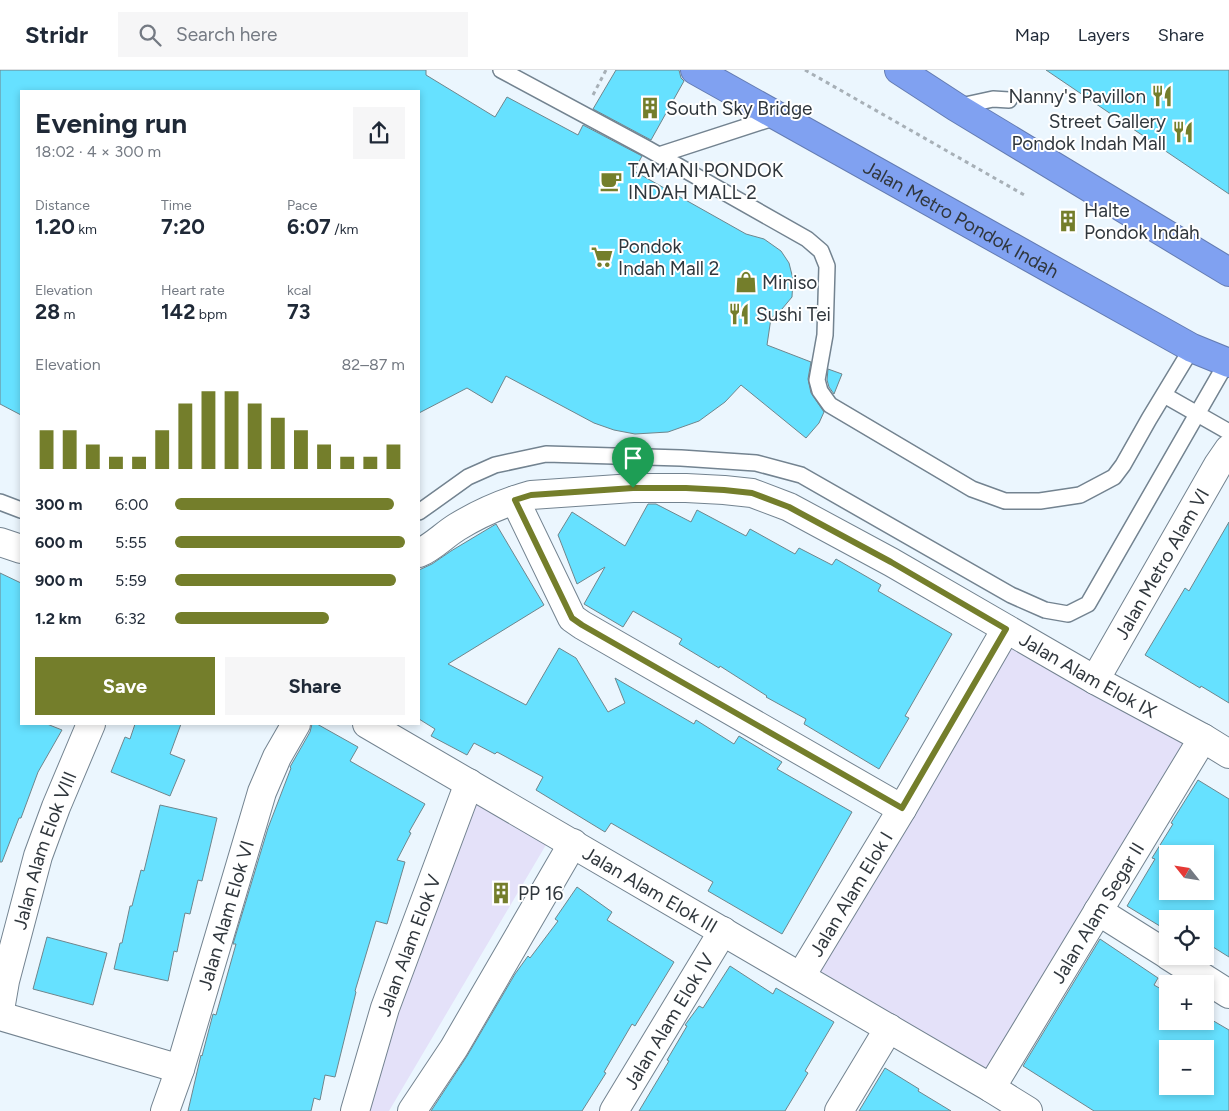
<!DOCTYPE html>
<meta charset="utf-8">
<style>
body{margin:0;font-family:Figtree,sans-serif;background:#f6f6f7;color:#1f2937;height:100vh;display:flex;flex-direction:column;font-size:19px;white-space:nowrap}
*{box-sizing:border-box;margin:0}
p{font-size:16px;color:#747a83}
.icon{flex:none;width:28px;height:28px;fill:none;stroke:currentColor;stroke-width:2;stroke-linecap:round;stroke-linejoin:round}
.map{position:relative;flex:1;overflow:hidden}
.side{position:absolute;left:20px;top:20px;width:400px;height:635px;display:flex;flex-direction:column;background:#fff;border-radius:0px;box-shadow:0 2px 8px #0003}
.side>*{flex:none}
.needle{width:32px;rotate:300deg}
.buttons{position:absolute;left:1159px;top:775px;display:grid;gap:10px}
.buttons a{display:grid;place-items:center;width:55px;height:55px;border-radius:0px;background:#fff;box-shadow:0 2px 8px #0003;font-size:25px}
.pin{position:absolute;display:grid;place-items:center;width:42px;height:42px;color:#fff;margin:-51px -21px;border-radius:50% 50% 50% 0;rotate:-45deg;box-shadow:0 0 5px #0007}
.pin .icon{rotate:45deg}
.round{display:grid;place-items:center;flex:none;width:52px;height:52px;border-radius:0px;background:#f6f6f7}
.headline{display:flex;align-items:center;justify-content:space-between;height:85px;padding:0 15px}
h1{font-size:28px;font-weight:700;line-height:38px}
.figures{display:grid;grid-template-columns:repeat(3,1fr);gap:8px;height:85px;padding:5px 15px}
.figures div{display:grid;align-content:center}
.figures b{font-size:21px;font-weight:700}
.figures small{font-size:14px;font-weight:400}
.figures p{font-size:14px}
.chart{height:140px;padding:10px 15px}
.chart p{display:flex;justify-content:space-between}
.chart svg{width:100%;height:90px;margin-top:5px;stroke:#747e2b;stroke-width:6}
.cta{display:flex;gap:10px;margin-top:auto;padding:10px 15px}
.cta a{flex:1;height:58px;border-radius:0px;background:#747e2b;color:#fff;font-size:20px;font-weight:700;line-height:58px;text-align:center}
.cta a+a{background:#f6f6f7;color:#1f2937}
ul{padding:0 15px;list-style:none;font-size:16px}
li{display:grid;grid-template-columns:80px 60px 1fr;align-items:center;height:38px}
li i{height:12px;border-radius:6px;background:#747e2b}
header{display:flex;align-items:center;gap:30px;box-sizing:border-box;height:70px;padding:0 25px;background:#fff;border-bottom:1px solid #e0e1e3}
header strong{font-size:24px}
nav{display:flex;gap:28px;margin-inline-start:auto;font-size:18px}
.search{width:350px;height:45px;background:#f6f6f7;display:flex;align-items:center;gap:12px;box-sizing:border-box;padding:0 18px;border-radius:0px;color:#747a83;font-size:19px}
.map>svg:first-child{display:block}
</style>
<header>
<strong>Stridr</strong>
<div class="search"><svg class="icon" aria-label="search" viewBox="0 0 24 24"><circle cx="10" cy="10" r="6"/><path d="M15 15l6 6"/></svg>Search here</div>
<nav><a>Map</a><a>Layers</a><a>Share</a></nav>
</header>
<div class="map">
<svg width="1229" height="1041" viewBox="0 0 1229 1041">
<rect width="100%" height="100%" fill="#ebf6fe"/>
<path fill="#e4e1f9" d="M1011,574L1188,672L994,1006L820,901Z
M472,727L550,768L389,1041H364Z"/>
<path fill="#66e1ff" stroke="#6f858c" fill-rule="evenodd" d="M0,0H426V5L495,47L507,27L578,65L583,55L642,86L634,101L746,164L764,169L781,181L789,193L793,209L792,227L782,239L771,248L767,275L811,292L808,309L811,323L824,342L819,353L806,368L741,315L725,332L699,351L668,362L635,364L614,360L594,353L506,306L492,333L467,318L419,343V21H21V345L0,334Z
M616,0H679L681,8L684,11L651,70L593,39Z
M1046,0H1229V124Z
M828,299L842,304L834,324L829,317L827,310Z
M648,434H656L691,452L697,440L746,466L750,459L795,484L799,478L832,495L836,489L881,515L878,521L952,564L905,646L909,648L879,699L804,654L806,649L766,627L767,626L720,596L719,598L679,574L682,569L633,541L623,557L584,534L605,497L577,514L558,465L572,442L625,476Z
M1229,452V633L1201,616L1200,618L1145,585L1185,518L1189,521Z
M496,454L544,535L448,594L526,635L559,578L576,588L608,642L625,633L615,608L694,654L696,650L734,674L739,666L782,692L777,699L852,742L782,864L708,821L713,812L611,753L605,762L536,720L543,707L497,682L495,684L474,673L467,685L431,666L435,659L419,649V500L432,494L451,481Z
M0,503L21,513V654H47L62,660L38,702L21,748H19L2,792H0Z
M135,654H181L170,684L185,690L170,726L111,702L125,667L130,669Z
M312,654H317L358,677L350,691L425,734L409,762L411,763L397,790L405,792L387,854L376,851L355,921L356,922L335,1007L325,1005L320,1030L314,1028L311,1041H188L201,985L202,986L213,944L216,945L236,874H233L268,758L291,698L290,697L310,662Z
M1198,710L1229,729V887L1205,872V849H1169L1168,848V861L1127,836L1155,789L1152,788L1173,754L1171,753ZM1168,784H1205V821H1168Z
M160,735L217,748L202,811L198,810L190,844L185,843L177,882L174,881L168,911L114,899L120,873H122L130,836H132L141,800L144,801Z
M577,817L612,842L607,850L674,892L635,956L632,954L604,1002L606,1003L582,1041H431L467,986L515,904L528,886L530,888L558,851L555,849Z
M47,867L107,883L93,935L33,919Z
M1100,869L1158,908L1154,915L1168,923V951H1205V946L1229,960V1041H1094L1023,996ZM1168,979H1205V1016H1168Z
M730,896L773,924L776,918L834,952L805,1001L808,1003L785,1041H639L669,991L667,990L687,956L685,955L699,936L703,938Z
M885,998L919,1019L918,1021L951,1041H859Z"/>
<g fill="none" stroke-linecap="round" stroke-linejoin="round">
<g stroke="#738390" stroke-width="18">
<path id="lane" d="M501,0L648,79L807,169L821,181L827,196L825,265L817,310L820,321L830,335L972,419L1005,431H1040L1080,425L1114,407L1123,395L1149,349L1192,278
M956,37L993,29L1009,30
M659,85L779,46
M1164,325L1229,362
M0,432L21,440
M419,442L468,407L495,395L546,384L681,388L756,393L801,405L1011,525L1045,540L1068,544L1088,534L1227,292"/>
</g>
<g stroke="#738390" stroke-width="30">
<g id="street">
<path d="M515,430L572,548L582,555L902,739"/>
<path d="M0,472L21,479"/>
<path id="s1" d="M419,483C433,477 444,465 457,457C480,443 506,432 531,425L633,418H686L724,420L752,423L789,437L891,492L1095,610L1203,668L1229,684"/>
<path id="s2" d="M1095,610L1218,395L1229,379"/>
<path id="s3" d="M367,654L991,1018L1028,1041"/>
<path d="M1098,841L1168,885"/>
<path d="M1169,886L1229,924"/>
<path id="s4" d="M801,906L902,739L1006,559"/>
<path id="s5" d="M0,940L5,911L38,786L56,737L91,654"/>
<path d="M0,946L180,999"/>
<path id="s6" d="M991,1018L1203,668"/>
<path id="s7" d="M165,1041L180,999L262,722L277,687L296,654"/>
<path id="s8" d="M355,1041L385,938L469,713"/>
<path d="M412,1041L454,978L573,773"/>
<path id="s9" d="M614,1041L723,861"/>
<path d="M839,1041L889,958"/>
</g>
</g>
<g stroke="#647cb2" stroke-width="30">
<g id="highway">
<path id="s10" d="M695,0L1192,278L1229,293"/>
<path d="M899,0L956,37L1229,202"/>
</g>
</g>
<path stroke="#a7b0b7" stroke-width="3" stroke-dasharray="4 4" stroke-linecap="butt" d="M805,0L1026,126
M593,25L606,0"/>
<use href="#lane" stroke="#fff" stroke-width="15"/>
<use href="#street" stroke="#fff" stroke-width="28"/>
<use href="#highway" stroke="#80a1f1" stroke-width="28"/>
</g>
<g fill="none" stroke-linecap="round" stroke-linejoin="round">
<g stroke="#fff" stroke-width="10">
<path id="route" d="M633,418H686L724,420L752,423L789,437L891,492L1006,559L902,738L582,555L572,548L515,430L531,425Z"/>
</g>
<use href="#route" stroke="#747e2b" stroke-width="6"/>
</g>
<defs>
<g id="restaurant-bare" transform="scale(1.725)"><path d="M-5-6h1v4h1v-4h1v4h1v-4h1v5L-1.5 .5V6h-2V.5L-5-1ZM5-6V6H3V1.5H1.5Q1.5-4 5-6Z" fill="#747e2b" stroke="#fff" stroke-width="2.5" paint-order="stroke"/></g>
<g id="building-bare" transform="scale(1.725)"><path d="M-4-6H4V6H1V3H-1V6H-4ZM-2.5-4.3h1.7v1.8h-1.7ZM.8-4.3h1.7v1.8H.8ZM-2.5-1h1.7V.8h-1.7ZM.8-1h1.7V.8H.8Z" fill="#747e2b" stroke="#fff" stroke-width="2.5" paint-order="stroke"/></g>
<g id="cafe-bare" transform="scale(1.725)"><path d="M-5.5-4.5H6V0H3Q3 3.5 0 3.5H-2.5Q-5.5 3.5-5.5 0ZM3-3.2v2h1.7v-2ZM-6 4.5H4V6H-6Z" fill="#747e2b" stroke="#fff" stroke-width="2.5" paint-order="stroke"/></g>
<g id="supermarket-bare" transform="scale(1.725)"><path d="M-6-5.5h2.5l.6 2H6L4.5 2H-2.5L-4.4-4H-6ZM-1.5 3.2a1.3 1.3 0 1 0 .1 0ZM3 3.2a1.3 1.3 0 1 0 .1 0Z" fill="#747e2b" stroke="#fff" stroke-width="2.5" paint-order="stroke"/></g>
<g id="shop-bare" transform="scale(1.725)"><path d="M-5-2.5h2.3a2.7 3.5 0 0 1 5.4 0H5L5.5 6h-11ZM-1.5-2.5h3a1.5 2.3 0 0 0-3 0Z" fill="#747e2b" stroke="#fff" stroke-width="2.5" paint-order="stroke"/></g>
</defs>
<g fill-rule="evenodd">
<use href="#restaurant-bare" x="1162" y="26"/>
<use href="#building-bare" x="650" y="38"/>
<use href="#restaurant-bare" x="1183" y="62"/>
<use href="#cafe-bare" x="611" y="111"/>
<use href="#building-bare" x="1068" y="151"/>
<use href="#supermarket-bare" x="602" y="187"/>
<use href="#shop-bare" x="746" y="212"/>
<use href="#restaurant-bare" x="739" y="244"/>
<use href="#building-bare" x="501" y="823"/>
</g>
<g text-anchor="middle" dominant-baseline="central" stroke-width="4" stroke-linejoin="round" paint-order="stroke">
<g font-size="19" fill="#30373d" stroke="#fff" text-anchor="start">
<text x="1146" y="26" text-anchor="end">Nanny's Pavillon</text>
<text x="666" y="38">South Sky Bridge</text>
<text x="1166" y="51" text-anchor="end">Street Gallery<tspan x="1166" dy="22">Pondok Indah Mall</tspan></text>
<text x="628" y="100">TAMANI PONDOK<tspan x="628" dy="22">INDAH MALL 2</tspan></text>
<text x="1084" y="140">Halte<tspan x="1084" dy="22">Pondok Indah</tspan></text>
<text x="618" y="176">Pondok<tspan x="618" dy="22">Indah Mall 2</tspan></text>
<text x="762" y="212">Miniso</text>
<text x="756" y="244">Sushi Tei</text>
<text x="518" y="823">PP 16</text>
</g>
<g font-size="19" fill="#30373d" stroke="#fff">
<text stroke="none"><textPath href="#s10" startOffset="305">Jalan Metro Pondok Indah</textPath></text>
<text stroke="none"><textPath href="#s2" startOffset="134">Jalan Metro Alam VI</textPath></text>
<text stroke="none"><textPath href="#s1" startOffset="731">Jalan Alam Elok IX</textPath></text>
<text stroke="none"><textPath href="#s5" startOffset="166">Jalan Alam Elok VIII</textPath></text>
<text stroke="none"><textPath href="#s3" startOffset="328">Jalan Alam Elok III</textPath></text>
<text stroke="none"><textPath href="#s4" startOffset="96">Jalan Alam Elok I</textPath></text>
<text stroke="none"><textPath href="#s6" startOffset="205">Jalan Alam Segar II</textPath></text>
<text stroke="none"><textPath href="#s7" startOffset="205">Jalan Alam Elok VI</textPath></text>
<text stroke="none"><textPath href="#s8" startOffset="174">Jalan Alam Elok V</textPath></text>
<text stroke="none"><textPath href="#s9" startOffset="105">Jalan Alam Elok IV</textPath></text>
</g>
</g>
</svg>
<div class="buttons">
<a><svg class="needle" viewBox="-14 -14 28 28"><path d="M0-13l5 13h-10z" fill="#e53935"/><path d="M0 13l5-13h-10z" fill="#747a83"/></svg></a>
<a><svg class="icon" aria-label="locate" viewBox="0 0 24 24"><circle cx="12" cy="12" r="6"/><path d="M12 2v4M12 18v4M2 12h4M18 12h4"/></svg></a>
<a>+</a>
<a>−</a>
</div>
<div class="pin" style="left:633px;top:418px;background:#1e9e55"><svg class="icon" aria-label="arrive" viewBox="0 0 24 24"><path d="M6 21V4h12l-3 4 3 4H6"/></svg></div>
<section class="side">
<div class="headline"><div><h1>Evening run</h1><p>18:02 · 4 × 300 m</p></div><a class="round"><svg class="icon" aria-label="share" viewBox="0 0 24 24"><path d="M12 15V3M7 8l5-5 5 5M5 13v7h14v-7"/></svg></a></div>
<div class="figures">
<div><p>Distance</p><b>1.20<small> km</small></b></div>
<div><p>Time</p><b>7:20</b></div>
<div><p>Pace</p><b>6:07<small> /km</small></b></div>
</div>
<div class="figures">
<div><p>Elevation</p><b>28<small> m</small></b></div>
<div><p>Heart rate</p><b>142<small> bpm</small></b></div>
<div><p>kcal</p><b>73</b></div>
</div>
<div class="chart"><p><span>Elevation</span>82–87 m</p>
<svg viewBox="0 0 160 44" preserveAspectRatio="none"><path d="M5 44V25M15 44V25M25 44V32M35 44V38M45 44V38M55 44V25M65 44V12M75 44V6M85 44V6M95 44V12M105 44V19M115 44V25M125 44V32M135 44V38M145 44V38M155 44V32"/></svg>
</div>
<ul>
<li><b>300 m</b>6:00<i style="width:95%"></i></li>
<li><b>600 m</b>5:55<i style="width:100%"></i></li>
<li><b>900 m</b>5:59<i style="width:96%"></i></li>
<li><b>1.2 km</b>6:32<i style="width:67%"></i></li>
</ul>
<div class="cta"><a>Save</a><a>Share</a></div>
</section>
</div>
